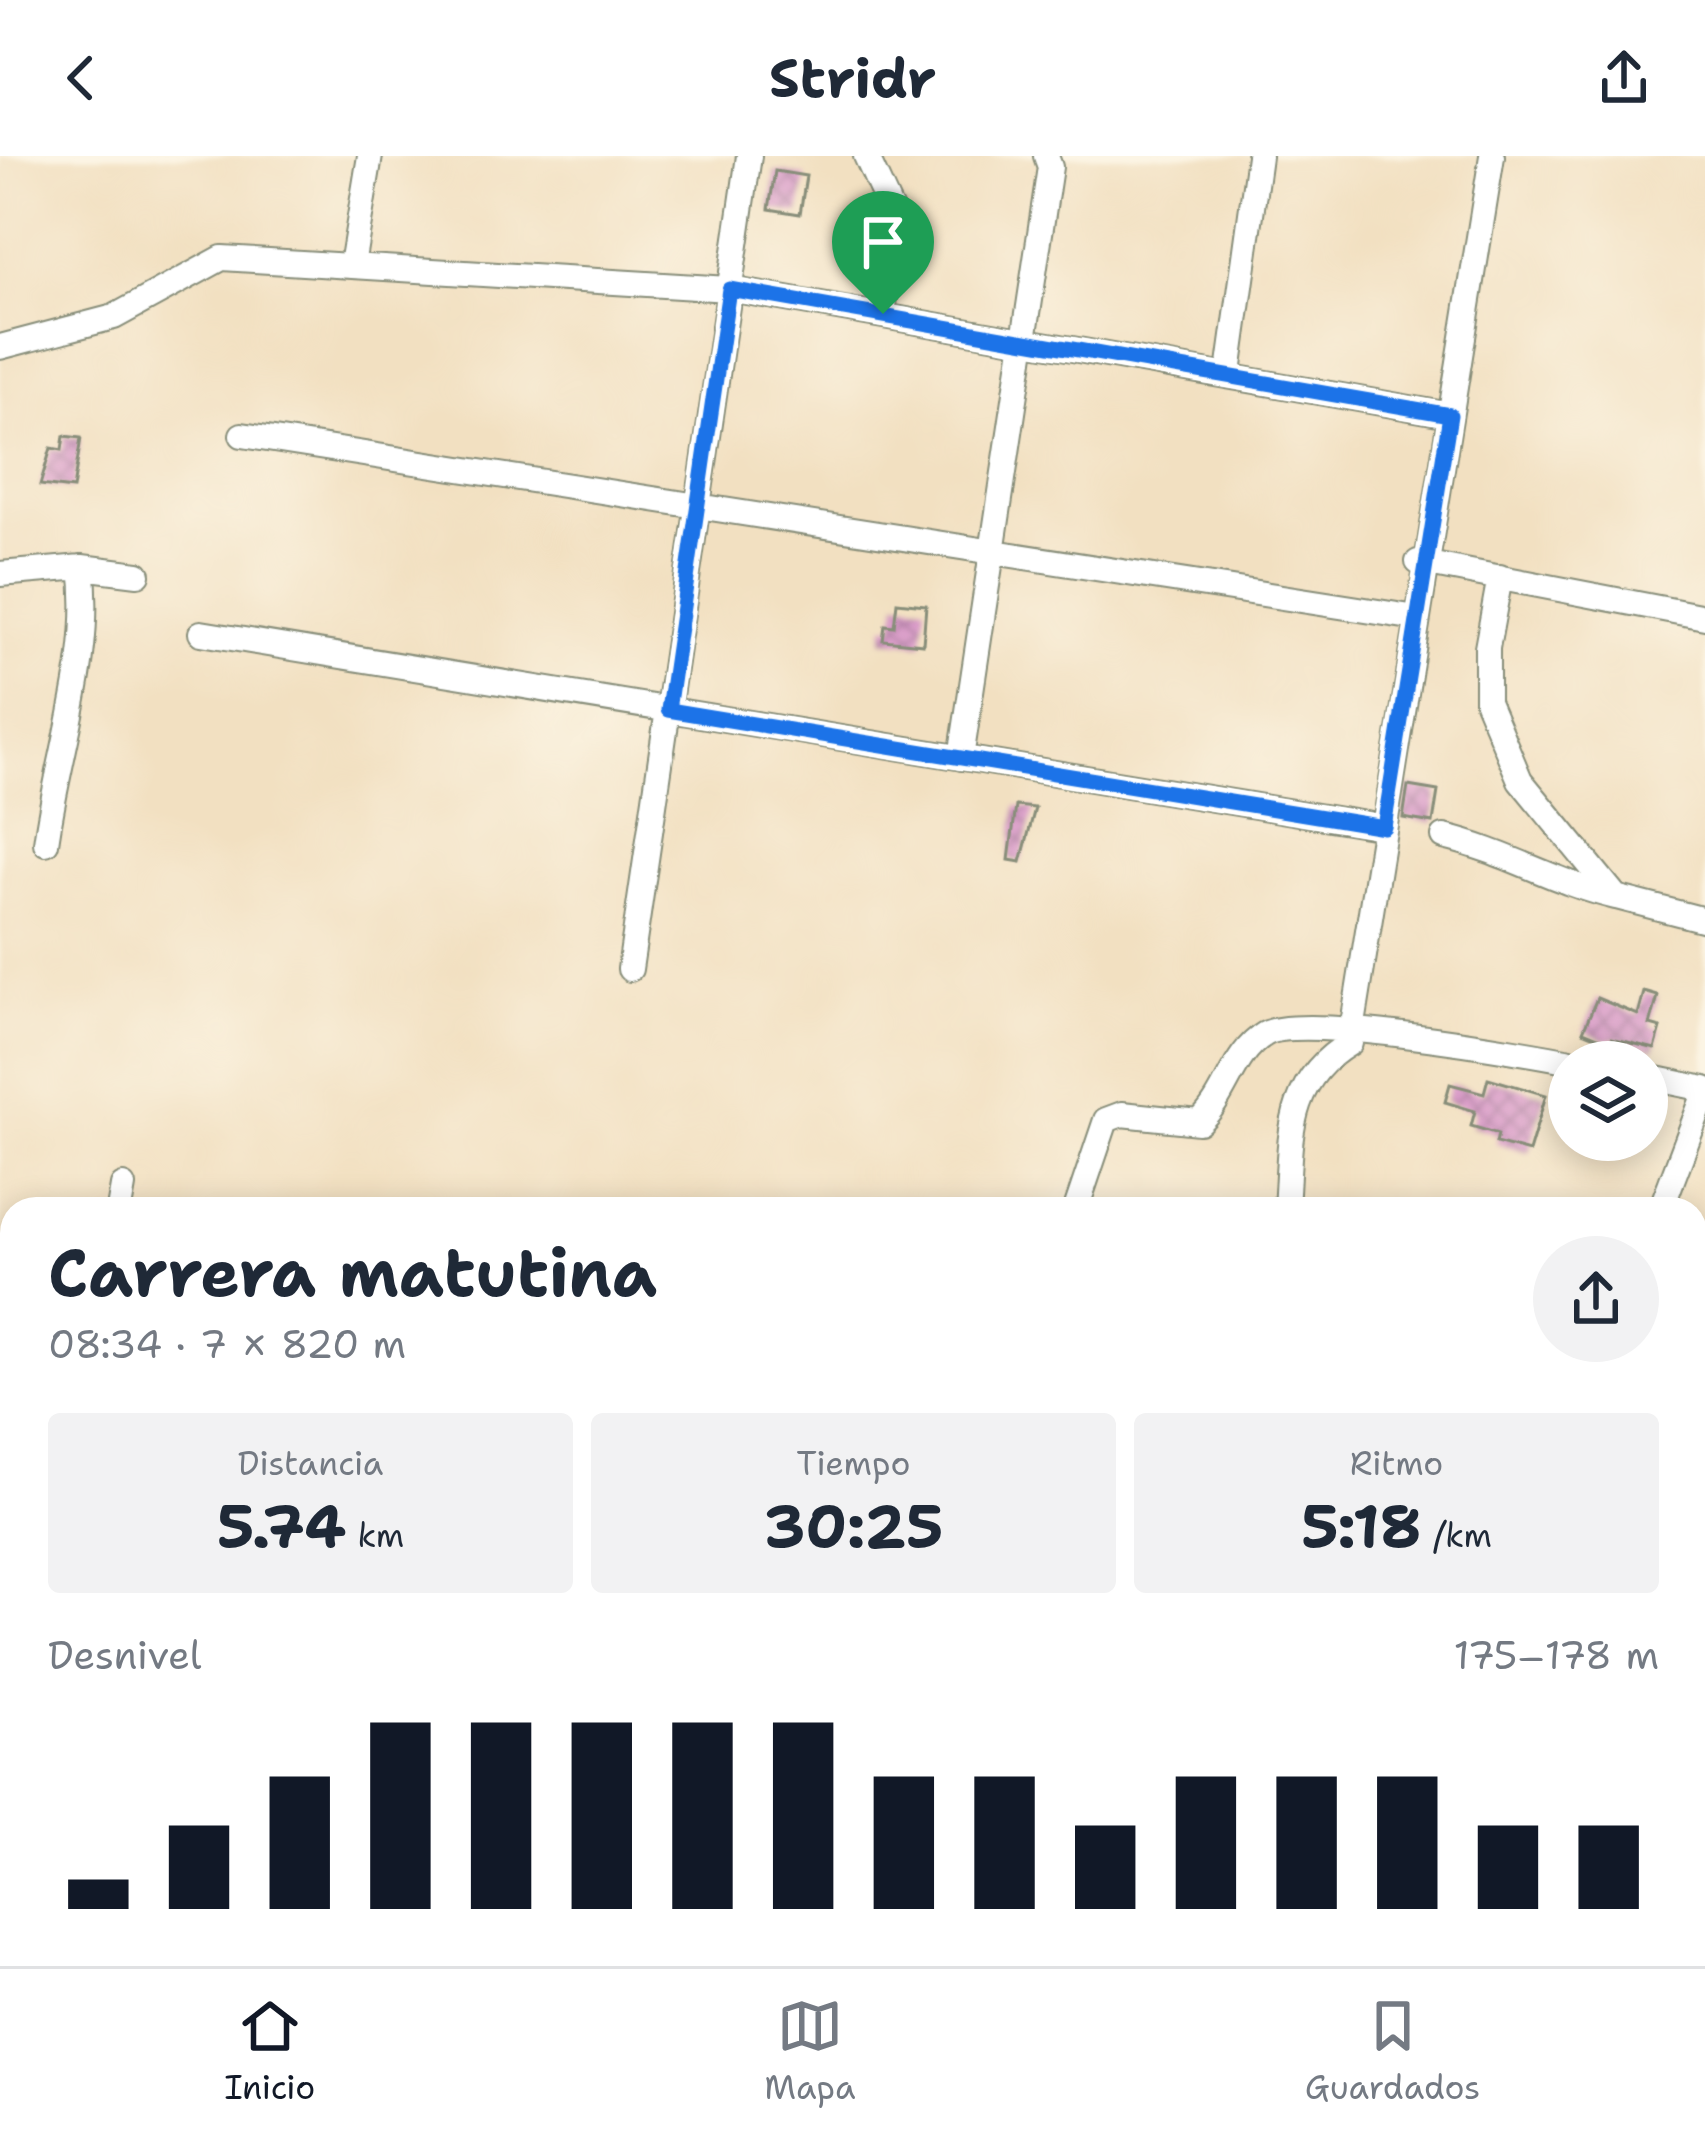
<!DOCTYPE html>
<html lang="es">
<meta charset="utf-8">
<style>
body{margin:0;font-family:"Shantell Sans",sans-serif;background:#f2f2f3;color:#1f2937;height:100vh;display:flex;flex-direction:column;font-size:45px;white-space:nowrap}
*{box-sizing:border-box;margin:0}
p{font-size:39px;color:#747a83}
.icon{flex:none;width:66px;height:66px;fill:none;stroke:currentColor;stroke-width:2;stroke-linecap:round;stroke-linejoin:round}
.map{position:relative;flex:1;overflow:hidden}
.side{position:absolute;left:0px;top:1041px;width:1707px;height:771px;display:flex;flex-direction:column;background:#fff;border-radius:36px 36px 0 0;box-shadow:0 6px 30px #0003}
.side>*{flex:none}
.tools{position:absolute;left:1548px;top:885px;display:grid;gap:24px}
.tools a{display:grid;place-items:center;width:120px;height:120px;border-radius:50%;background:#fff;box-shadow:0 6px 30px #0003;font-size:60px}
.pin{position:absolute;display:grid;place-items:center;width:102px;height:102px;color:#fff;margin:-123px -51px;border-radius:50% 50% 50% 0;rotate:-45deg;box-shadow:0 0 12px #0007}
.pin .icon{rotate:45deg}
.round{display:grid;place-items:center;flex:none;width:126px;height:126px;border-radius:63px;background:#f2f2f3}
.summary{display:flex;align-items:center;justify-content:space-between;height:204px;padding:0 48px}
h1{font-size:66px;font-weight:700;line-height:90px}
.metrics{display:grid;grid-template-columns:repeat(3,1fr);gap:18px;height:204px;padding:12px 48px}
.metrics div{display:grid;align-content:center;border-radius:12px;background:#f2f2f3;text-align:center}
.metrics b{font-size:60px;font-weight:700}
.metrics small{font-size:33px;font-weight:400}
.metrics p{font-size:33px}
.chart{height:336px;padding:24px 48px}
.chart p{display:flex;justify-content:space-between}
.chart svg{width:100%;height:216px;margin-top:12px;stroke:#111827;stroke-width:6}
header{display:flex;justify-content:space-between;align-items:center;height:156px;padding:0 48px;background:#fff;font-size:54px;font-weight:700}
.tab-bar{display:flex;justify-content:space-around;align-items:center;height:168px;border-top:3px solid #e0e1e3;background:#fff;font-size:33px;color:#747a83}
.tab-bar a{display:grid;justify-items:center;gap:6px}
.tab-bar .selected{color:#111827}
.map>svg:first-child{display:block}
</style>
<header><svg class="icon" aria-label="back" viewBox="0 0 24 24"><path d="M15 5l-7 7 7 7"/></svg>Stridr<svg class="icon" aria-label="share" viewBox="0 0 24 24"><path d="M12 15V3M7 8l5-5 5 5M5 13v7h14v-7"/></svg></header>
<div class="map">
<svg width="1705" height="1810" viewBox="0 0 1705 1810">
<defs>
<pattern id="building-cross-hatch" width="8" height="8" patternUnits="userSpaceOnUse" patternTransform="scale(3)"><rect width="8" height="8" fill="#d795c6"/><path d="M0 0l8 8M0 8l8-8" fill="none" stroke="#ae7ba2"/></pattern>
</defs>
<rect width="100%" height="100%" fill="#fcf5e5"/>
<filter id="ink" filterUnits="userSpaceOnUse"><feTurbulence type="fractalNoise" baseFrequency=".00833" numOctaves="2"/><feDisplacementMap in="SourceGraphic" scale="24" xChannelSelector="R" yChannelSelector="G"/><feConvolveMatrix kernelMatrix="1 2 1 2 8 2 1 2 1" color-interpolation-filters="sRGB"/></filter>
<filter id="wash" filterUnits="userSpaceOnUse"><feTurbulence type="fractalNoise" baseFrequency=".004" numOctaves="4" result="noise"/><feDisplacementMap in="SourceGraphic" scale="48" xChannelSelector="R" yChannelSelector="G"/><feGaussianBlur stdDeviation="2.7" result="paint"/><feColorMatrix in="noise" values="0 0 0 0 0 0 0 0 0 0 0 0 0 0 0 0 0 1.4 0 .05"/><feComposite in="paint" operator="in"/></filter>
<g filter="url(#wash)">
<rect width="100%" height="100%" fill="#f2e0c1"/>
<g id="blocks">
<path fill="url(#building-cross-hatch)" d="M775,15L806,20L800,58L769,53Z
M64,280L81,282L73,333L40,329L51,292L62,294Z
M897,446L926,449L923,488L883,484L885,469L894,470Z
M1408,630L1438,635L1433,667L1403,662Z
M1016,650L1035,652L1021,706L1009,704Z
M1644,836L1658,840L1650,869L1661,872L1655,893L1612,882L1610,886L1583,875L1597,842L1638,859Z
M1488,922L1546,939L1529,996L1496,987L1498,978L1471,970L1475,955L1445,946L1450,928L1484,937Z"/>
</g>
</g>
<g filter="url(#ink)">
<use href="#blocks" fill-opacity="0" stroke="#888e7a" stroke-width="3"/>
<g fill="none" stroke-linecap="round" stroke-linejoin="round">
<g stroke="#888e7a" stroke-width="28">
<path id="minor" d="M866,0L895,63L883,158
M352,109L370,0
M0,191L114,161L222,102L729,133L1450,259
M1229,217L1259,0
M242,279L1417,462
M1418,406L1705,461
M0,418L82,411L138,418
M1500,421L1487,492V546L1520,624L1616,741L1705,764
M201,477L1384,671
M961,602L1050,11L1046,0
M1444,681C1508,696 1552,726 1616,741
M46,687C58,597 94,501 82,411
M630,813L749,0
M1647,921L1705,933
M119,1053L123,1030
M1076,1053L1106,964L1122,958L1199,966C1227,941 1232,898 1265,878C1300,857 1526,896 1576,906
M1286,1053C1291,984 1284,926 1350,887L1492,0
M1661,1053L1705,937
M0,1204L12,1206
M1695,1320L1705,1324
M0,1379L12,1381
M0,1613L12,1615
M0,1731L12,1655
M207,1810L209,1800
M693,1810L695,1800
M937,1810L940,1800
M1408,1810L1409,1809"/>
</g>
<use href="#minor" stroke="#fff" stroke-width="24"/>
</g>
</g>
<g fill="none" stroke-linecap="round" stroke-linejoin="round" filter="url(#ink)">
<g stroke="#fff" stroke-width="24">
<path id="route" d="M729,133L1450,259L1384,671L668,554Z"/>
</g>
<use href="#route" stroke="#1a73e8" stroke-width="15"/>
</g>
</svg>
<div class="tools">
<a><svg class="icon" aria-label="layers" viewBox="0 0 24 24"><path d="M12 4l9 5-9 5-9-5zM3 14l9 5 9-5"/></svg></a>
</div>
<div class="pin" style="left:883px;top:158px;background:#1e9e55"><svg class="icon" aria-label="arrive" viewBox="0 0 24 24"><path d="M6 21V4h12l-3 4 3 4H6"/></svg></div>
<section class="side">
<div class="summary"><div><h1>Carrera matutina</h1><p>08:34 · 7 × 820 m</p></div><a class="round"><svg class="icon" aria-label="share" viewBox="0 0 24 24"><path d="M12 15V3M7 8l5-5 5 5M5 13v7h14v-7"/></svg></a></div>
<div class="metrics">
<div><p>Distancia</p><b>5.74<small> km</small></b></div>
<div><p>Tiempo</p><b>30:25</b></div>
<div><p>Ritmo</p><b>5:18<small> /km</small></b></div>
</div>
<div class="chart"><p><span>Desnivel</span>175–178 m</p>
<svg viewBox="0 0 160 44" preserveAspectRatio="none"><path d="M5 44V38M15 44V27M25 44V17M35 44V6M45 44V6M55 44V6M65 44V6M75 44V6M85 44V17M95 44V17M105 44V27M115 44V17M125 44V17M135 44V17M145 44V27M155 44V27"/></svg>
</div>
</section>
</div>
<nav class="tab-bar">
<a class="selected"><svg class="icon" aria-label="home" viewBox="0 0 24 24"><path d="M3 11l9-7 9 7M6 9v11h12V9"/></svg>Inicio</a>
<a><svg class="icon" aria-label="map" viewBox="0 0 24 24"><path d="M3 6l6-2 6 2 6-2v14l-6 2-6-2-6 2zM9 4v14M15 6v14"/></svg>Mapa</a>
<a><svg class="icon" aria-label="saved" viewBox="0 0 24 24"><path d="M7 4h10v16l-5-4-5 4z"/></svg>Guardados</a>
</nav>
